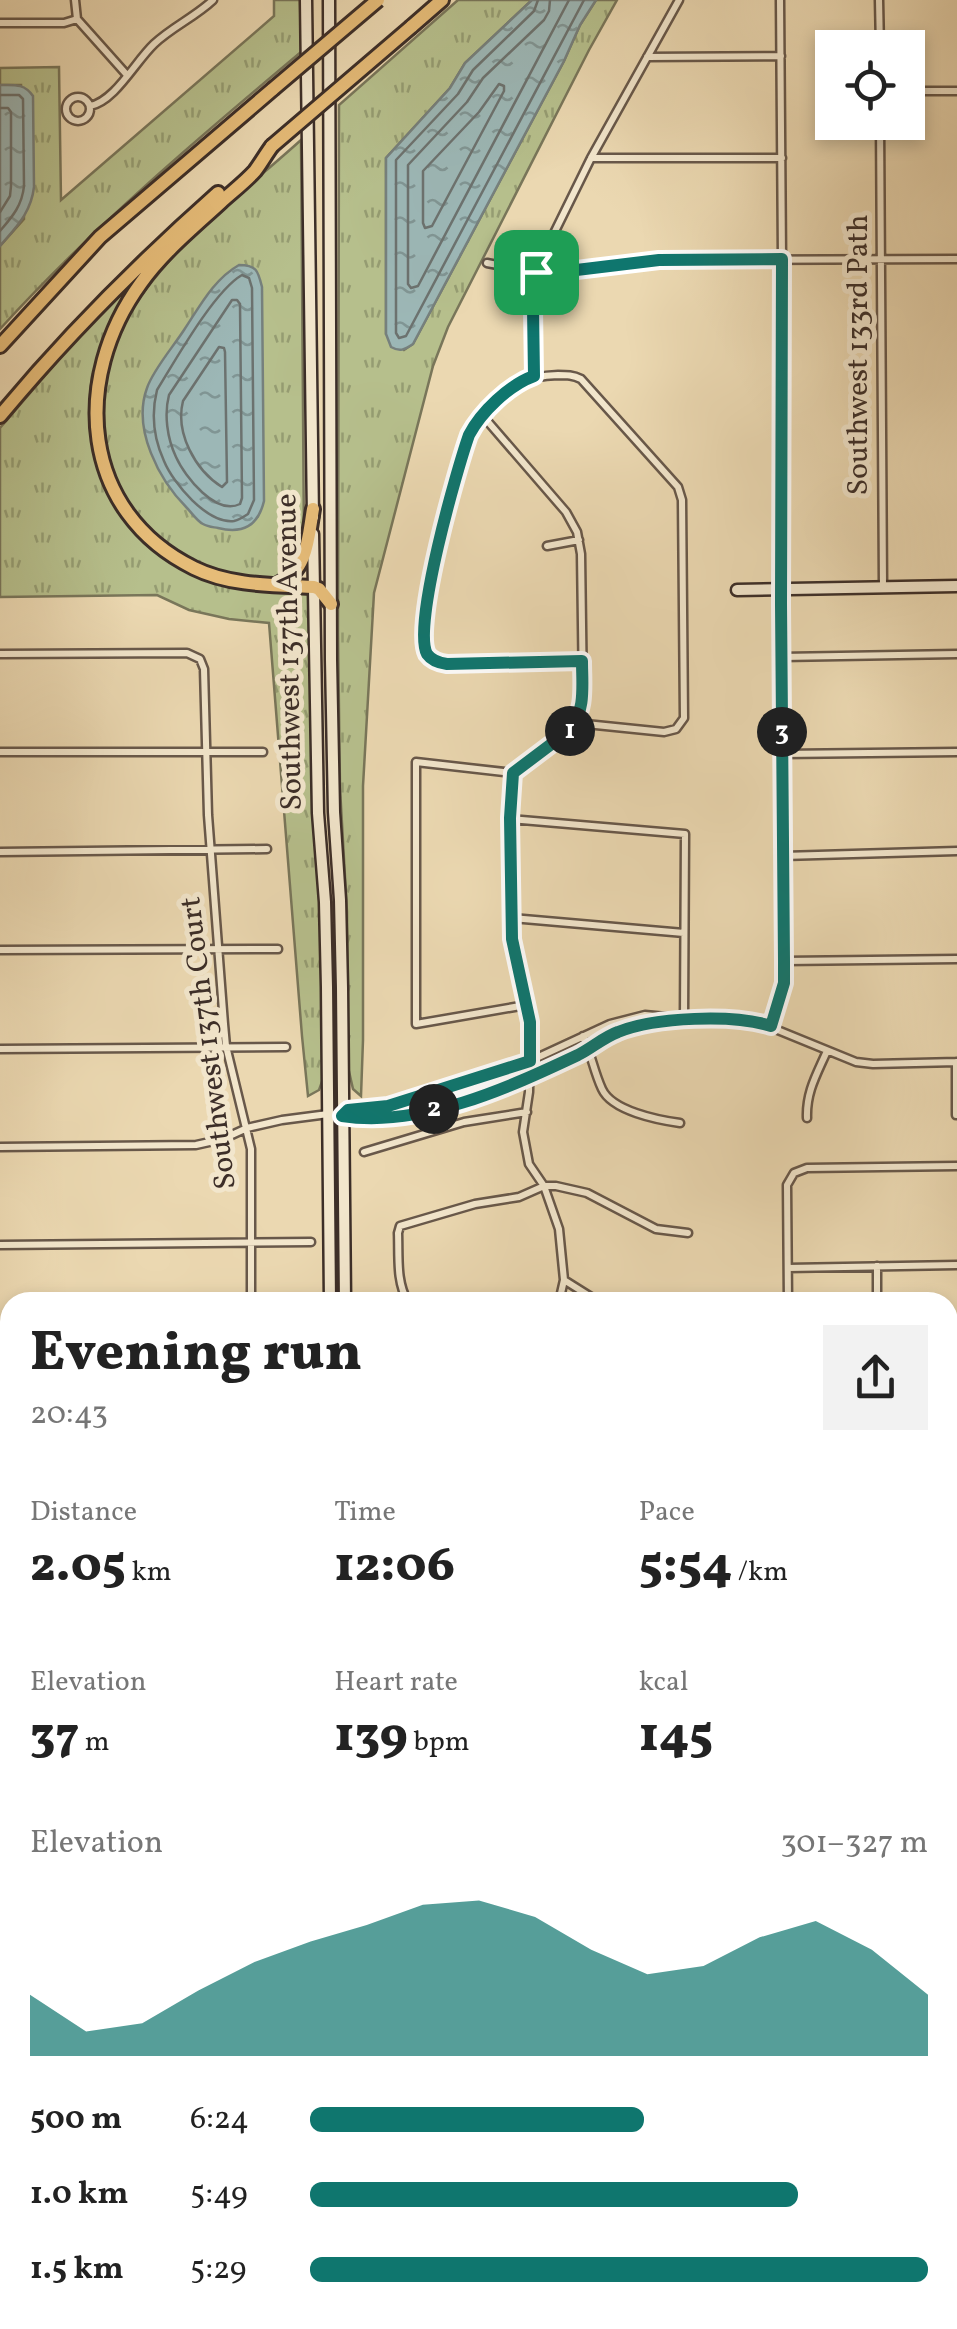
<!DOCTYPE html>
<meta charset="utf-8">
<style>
body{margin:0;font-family:Vollkorn,serif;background:#f2f2f2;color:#222;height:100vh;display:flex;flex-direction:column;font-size:38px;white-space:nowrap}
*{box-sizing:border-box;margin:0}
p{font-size:32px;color:#767676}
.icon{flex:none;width:55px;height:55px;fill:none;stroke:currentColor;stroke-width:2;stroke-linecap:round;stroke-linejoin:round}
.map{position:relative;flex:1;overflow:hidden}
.side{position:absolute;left:0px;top:1292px;width:958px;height:1038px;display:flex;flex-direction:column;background:#fff;border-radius:30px 30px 0 0;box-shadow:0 5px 15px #0003}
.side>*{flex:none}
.fabs{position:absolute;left:815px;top:30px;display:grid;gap:20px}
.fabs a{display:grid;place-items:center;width:110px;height:110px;border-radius:0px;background:#fff;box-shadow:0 5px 15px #0003;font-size:50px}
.pin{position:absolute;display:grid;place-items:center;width:85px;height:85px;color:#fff;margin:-42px;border-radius:20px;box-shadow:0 5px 15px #0006}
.km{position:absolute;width:50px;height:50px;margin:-25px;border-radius:50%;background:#222;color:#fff;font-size:28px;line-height:50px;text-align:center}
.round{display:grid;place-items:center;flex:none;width:105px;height:105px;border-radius:0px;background:#f2f2f2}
.summary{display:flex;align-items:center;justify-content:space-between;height:170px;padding:0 30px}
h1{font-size:55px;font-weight:800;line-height:75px}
.stats{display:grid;grid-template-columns:repeat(3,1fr);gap:15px;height:170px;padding:10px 30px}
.stats div{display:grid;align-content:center}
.stats b{font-size:50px;font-weight:800}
.stats small{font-size:28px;font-weight:400}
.stats p{font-size:28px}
.chart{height:280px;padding:20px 30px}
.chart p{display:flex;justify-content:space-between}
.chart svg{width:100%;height:180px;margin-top:10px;fill:#0f766e;opacity:.7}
ul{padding:0 30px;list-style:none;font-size:32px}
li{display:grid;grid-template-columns:160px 120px 1fr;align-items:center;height:75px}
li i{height:25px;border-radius:12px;background:#0f766e}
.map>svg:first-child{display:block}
</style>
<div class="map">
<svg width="957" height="2329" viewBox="0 0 957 2329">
<defs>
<pattern id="grass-tufts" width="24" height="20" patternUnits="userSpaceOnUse" patternTransform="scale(2.5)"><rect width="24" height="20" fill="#b6bf8c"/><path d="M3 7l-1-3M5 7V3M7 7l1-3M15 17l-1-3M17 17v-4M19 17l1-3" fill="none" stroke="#959c72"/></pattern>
<pattern id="water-ripples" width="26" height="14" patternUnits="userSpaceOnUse" patternTransform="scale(2.5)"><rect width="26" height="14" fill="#9cb7b6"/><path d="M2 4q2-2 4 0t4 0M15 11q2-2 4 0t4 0" fill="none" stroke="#809594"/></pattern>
</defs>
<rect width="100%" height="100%" fill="#ebd8b1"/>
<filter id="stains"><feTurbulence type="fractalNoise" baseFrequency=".002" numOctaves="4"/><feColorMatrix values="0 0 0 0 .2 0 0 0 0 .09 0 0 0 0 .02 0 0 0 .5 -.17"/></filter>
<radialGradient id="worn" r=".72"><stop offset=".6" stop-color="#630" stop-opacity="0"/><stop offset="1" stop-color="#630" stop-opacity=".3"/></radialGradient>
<path fill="url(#grass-tufts)" stroke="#79765a" stroke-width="2.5" d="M274,0H300L301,52C196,140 92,228 0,329V246L24,219L21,85H0V68L59,67L61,200L274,16Z
M458,0H532L465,63L450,88L386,158V334L404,350L413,344L564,61L580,25L596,0H617L589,50L448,327L433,366L374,593L363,786V1040L361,1096L353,1089L348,1067L347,912L340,788L338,633L339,105Z
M301,140L304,542C302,548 301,559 297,564C286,579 265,580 248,577C128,561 67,433 122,327C160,254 240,195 301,140Z
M140,274L111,326L92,376L90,395V426L103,479L178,564L304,589L309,594L312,791L321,927L323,1079L319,1090L308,1096L302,1036L269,623L229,619L189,610L157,595L0,597V428L91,322Z"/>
<path fill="url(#water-ripples)" stroke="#76807d" stroke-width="2.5" d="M532,0H596L580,25L564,61L413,344C404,350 400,352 391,347L386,334V158L450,88L465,63Z
M0,85C14,85 24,83 33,96L34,187C31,213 16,227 0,246Z
M239,265C257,265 258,271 262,287L264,501C258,526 243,534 218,528C213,527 208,527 203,524C197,521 192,513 187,508C159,480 132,429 147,388C153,370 173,347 184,330C200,306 214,279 239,265Z
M0,2066L10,2067V2213L0,2204Z"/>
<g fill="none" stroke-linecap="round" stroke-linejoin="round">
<path stroke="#6c726f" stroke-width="2.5" d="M538,0L534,11L473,70L458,94L396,160V333L399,338L406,336L584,0
M550,0L549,11L544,20L483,78L467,102L408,165V284L411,288L418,286L569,0
M499,84L504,86V91L432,226L425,228L423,223V171L479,112Z
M0,95H19L23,99L24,186C22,206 12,217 0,231
M0,108H8L11,112V186L10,196L0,212
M242,275L249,278L252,288L254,500L248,514C245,516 238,520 234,521C207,524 173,483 164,461C154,439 151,414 157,390C175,361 214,291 242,275Z
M232,300H237L240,304L242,498L240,504C216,516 185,477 176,457C167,438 164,414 169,395Z
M219,347L224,348L225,352L227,482L222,487C195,470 175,433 183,401Z"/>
<g stroke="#68584a" stroke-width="11">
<path id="street" d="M75,0L77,19L127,75
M879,0L880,48
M0,23H64L77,19
M647,57L781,56
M908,91H957
M66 109a12 12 0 1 1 24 0a12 12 0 1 1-24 0Z
M90,106C115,101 135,62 154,44C172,27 195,17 213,0
M880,122L883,586
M591,158H782
M487,263L535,272H559L659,260L957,259
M534,377L533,309L535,272L591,158L679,0
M483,416L566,512L577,532L581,554L583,696L580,716L574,726L513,773
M547,546L579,540
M0,654L187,653L200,659L204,669L208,815L224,1024L226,1046L251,1149V1302
M782,657L957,654
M576,723L664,732L676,729L684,718L682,500L678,487L581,379C573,375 567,375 558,375C523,376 512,386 489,410C481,418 474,425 469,435L428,586C425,601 420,639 426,652C431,661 438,662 447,664L582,661
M0,752H263
M782,754L957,752
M513,773L510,819L512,939L530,1022L529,1092L523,1132L529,1164L544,1186L559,1229L564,1280L559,1302
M513,773L416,762V1024L526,1005
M510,819L685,834L684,1020
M0,852L267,849
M783,856L957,851
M512,918L684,933
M0,950L278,949
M784,961L957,959
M771,1026L784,983V961L781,589L782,259L780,0
M583,1036C591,1053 594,1072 602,1089C612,1111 658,1120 680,1123
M0,1049L286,1047
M343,1115L348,1110L389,1106L480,1078L530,1061L610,1024L645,1015L677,1018
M956,1115V1062
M807,1118C806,1092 817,1074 827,1051
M0,1147L196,1145L223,1139L247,1128L282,1120L328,1114L369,1120L411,1116L480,1096L530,1078L589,1049L616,1032L657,1023L684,1020L758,1022L856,1062L873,1064L957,1062
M364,1152L464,1122L527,1112
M0,1245L311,1242
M877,1266V1302
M788,1268L957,1265
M564,1280L599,1302
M408,1302C396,1282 399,1257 398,1233L400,1226L475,1204L519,1197L544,1186H556L587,1193L656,1229L688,1233
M788,1302L787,1185L794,1173L807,1168L957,1166
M0,1345H10
M948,1405H957
M948,1494H957
M948,1582H957
M948,1696L957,1700
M948,1824L957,1825
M948,1909C949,1922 947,1940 957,1949
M948,1974H957
M0,2007H10
M948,2053H957
M0,2303L10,2293
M267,2320V2329"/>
</g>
<g stroke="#3c2e28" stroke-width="15">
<path id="secondary" d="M306,0L313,517
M329,0L331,660L334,812L340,900L342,988L345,1302
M313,534L318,813L325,902L327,987L330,1302
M737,590L957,586
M948,1641H957
M948,1653H957
M0,1658H10
M0,1674H10
M333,2320V2329
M356,2320V2329"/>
</g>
<g stroke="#3c2e28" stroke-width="18">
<path id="highway" d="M411,27L442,0
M272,146C266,154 261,163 255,171C245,182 232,192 221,202C194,227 163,252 141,283C71,379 80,512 194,568C230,586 274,585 314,587L319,589L331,604
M0,346L100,237L273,89
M0,416C68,334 138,264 218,193
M278,584C308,570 308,538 313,509
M0,1687L10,1683"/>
</g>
<use href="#street" stroke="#f2e6cc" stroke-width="6"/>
<use href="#secondary" stroke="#f2e6cc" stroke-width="10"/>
<use href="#highway" stroke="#e6bc78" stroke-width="12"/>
<g stroke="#3c2e28" stroke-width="18" stroke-linecap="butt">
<path id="highway-bridge" d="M273,89L378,0
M272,146L411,27"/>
</g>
<use href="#highway-bridge" stroke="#e6bc78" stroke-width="12"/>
</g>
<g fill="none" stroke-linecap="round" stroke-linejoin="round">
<g stroke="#fff" stroke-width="20">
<path id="route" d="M782,259L781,604L784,961V983L771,1026C733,1014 656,1017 618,1032C604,1037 592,1048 578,1055C508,1088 421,1128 342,1116L348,1110L388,1106L530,1061V1022L512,939L510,818L513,773L570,730C586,710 582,685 582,661L447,664C439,663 432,661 427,654C412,626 457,469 469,435C481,412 509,385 534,376L533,308L536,272H560L659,260Z"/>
</g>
<use href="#route" stroke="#0f766e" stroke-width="12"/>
</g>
<g text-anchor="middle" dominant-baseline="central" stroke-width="10" stroke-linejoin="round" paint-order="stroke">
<g font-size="30" fill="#3c2e28" stroke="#f2e6cc">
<text transform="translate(859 355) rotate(-90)">Southwest 133rd Path</text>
<text transform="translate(290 652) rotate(-91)">Southwest 137th Avenue</text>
<text transform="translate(209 1043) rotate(-97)">Southwest 137th Court</text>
</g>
</g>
<rect width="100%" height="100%" filter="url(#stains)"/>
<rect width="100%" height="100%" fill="url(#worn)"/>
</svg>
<div class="fabs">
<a><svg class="icon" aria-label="locate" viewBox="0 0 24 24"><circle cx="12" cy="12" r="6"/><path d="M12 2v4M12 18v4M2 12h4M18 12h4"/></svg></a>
</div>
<div class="pin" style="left:536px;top:272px;background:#1e9e55"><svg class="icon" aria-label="arrive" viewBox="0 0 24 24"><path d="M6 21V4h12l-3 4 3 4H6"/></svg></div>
<b class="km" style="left:570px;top:731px">1</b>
<b class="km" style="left:434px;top:1109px">2</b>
<b class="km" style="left:782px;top:732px">3</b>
<section class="side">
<div class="summary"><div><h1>Evening run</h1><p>20:43</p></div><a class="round"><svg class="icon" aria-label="share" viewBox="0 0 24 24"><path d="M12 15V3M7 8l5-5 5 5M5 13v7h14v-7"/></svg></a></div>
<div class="stats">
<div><p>Distance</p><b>2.05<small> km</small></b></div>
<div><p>Time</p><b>12:06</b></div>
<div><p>Pace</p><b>5:54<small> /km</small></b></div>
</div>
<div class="stats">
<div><p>Elevation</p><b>37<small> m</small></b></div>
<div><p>Heart rate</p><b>139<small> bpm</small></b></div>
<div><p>kcal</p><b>145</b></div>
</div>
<div class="chart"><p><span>Elevation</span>301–327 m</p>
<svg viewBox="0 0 160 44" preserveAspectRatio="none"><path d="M0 44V29L10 38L20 36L30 28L40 21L50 16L60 12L70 7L80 6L90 10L100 18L110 24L120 22L130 15L140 11L150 18L160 29V44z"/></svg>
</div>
<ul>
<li><b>500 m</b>6:24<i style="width:54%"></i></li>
<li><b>1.0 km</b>5:49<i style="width:79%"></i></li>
<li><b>1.5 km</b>5:29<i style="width:100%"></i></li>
</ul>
</section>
</div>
